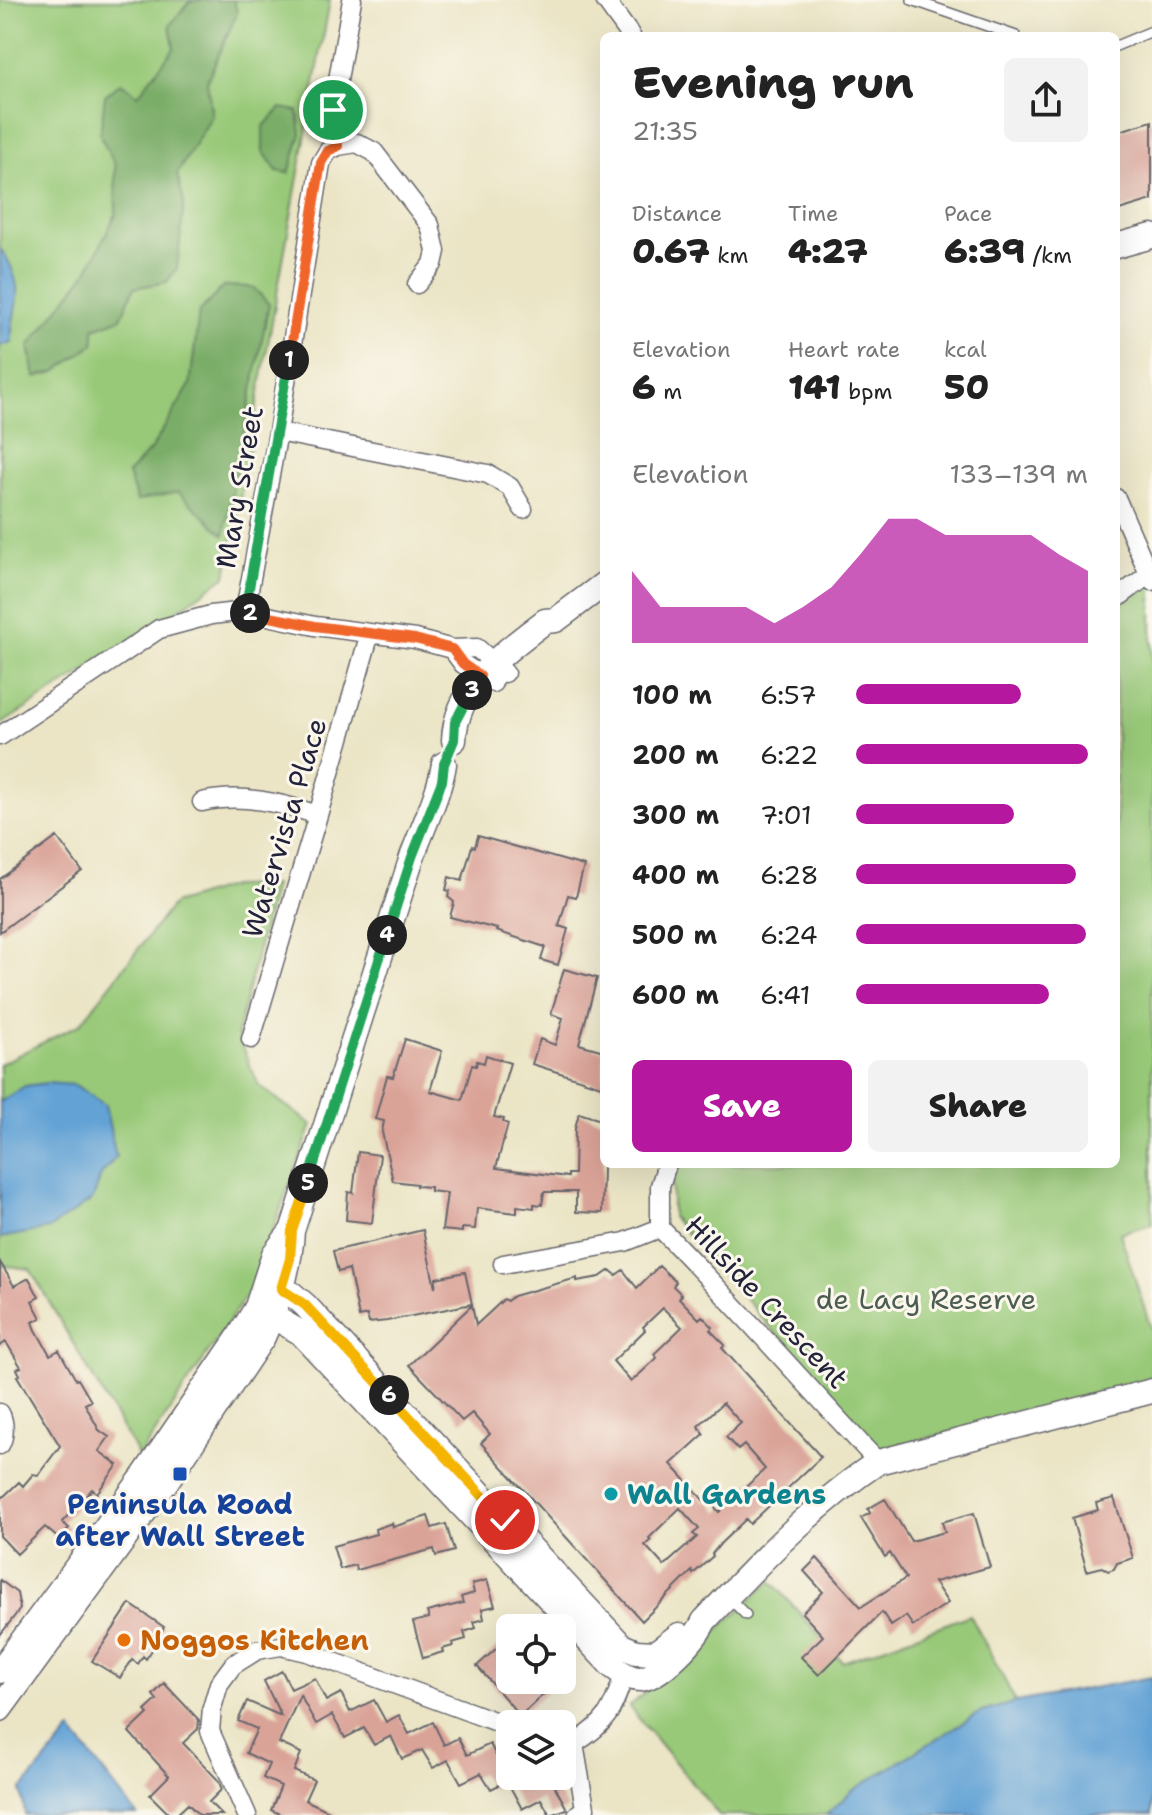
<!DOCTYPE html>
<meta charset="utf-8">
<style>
body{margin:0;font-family:"Shantell Sans",sans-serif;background:#f2f2f2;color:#222;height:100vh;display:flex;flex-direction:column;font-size:30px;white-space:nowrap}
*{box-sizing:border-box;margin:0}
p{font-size:26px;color:#767676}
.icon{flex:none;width:44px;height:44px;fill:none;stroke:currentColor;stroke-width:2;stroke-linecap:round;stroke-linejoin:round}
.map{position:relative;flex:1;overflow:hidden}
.side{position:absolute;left:600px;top:32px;width:520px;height:1136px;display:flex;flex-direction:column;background:#fff;border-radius:12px;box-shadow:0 8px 32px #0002}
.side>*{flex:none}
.controls{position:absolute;left:496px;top:1614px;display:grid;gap:16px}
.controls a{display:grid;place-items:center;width:80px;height:80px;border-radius:12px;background:#fff;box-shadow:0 8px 32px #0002;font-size:40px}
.pin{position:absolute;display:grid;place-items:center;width:68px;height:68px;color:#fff;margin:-34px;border:4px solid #fff;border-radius:50%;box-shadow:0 2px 8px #0007}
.km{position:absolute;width:40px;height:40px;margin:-20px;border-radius:50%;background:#222;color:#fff;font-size:22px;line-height:40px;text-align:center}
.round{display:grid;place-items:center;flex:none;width:84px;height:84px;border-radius:12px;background:#f2f2f2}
.head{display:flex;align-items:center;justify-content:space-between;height:136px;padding:0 32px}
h1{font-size:44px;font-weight:800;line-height:60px}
.metrics{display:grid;grid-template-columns:repeat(3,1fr);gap:12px;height:136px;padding:8px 32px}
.metrics div{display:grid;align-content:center}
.metrics b{font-size:34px;font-weight:800}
.metrics small{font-size:22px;font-weight:400}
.metrics p{font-size:22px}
.chart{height:224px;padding:16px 32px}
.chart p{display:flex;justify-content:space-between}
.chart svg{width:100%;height:144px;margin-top:8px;fill:#b5179e;opacity:.7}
.primary-button{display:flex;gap:16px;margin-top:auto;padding:16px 32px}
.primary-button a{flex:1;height:92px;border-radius:12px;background:#b5179e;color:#fff;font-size:32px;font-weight:800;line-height:92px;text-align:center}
.primary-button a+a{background:#f2f2f2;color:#222}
ul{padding:0 32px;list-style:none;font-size:26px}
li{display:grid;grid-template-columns:128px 96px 1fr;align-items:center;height:60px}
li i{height:20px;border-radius:10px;background:#b5179e}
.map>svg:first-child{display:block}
</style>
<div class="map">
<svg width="1152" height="1815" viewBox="0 0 1152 1815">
<rect width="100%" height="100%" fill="#fbf7ec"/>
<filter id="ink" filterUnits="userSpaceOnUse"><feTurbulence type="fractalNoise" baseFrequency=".0125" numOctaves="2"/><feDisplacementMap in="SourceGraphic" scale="16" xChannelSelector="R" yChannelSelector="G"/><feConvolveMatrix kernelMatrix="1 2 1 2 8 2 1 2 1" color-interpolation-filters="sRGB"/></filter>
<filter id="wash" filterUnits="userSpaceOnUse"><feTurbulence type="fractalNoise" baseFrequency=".006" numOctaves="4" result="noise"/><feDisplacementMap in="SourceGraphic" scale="32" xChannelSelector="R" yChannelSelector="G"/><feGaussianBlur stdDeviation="1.8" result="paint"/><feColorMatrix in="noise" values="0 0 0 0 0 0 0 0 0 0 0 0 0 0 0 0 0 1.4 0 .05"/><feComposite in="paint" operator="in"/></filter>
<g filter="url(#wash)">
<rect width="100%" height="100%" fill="#ebe5c6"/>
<path fill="#98c978" stroke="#5d765a" stroke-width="2" d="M0,0H330L226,576L145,633L0,725Z
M1152,582V1224L1120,1233L1152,1332V1381L880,1450L672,1217V1175L675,1164H1116V599Z
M274,885L237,1034L258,1085L312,1125L251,1288L139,1457L30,1269L0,1265V1064L80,1024L173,904L231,886Z
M771,1581L843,1662L970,1615L1016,1702L979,1713L852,1791L826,1815H719L629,1707L648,1689L671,1673Z"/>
<path fill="#7aad68" stroke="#4e6852" stroke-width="2" d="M198,0H234L237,13L207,81L212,116L177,174L184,202L177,268L167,282L134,288L121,318L94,328V344L55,372L35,377L29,346L87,272L116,214L115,165L100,135L105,96L121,83L138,95L174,48L170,25L189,2Z
M281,108L298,111L301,134L289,173L277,171L263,151V127Z
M224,286L253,287L269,304L224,535L178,492L137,501L128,474L152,448L190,385L199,312Z"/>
<path fill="#62a2d5" stroke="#426288" stroke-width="2" d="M0,249C10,260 19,282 17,297C16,315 10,323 12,342L0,346Z
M46,1083L75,1085L105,1105L116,1157L101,1175L93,1199L49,1229L0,1238V1102L25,1086Z
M1152,1677V1815H826L852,1791L979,1713L1016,1702Z
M71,1730L137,1815H25L21,1790Z"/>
<g id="blocks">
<path fill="#daa398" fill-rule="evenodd" d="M1152,121V200L1116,211V132Z
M478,836L584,866L576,897L568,895L559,926L568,929L558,965L541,960L545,947L496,931L497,929L450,917L454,902L448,897L450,891L446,890L449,877L462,881L472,846L475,847Z
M57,837L82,871L0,932V879Z
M564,969L597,978L579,1044L604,1051V1087L532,1064L540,1039L555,1045L563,1018L551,1014Z
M405,1039L442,1051L430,1091L462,1100L472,1065L476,1066L477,1061L484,1063L486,1055L510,1063L494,1117L504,1119L503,1122L508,1124L496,1168L568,1177V1174H574L575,1128L579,1113L604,1121L602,1213L576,1212V1192H544L542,1205L534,1204V1208L517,1206V1213L477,1208L475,1229L462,1228V1232L442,1230L447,1193L430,1191V1187L416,1186L417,1184L393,1181L382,1132L384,1121L375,1119L387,1076L393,1077Z
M358,1152L380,1155L372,1223L346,1220L348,1192L353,1193Z
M423,1230L435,1288L436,1278L465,1272L472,1304L387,1321L369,1323L367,1315L359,1317L349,1269L338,1272L333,1251Z
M0,1262L14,1286L29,1278L39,1297L32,1301L41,1318L33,1322L36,1330L50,1355L59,1350L76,1380L78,1379L91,1401L85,1404L99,1430L109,1437L99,1451L118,1465L97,1493L92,1489L62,1522L69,1528L59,1539L45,1527L17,1554L0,1536V1500L19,1482L23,1486L33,1474L38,1475L60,1446L17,1376L20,1375L17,1369L21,1367L6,1342L0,1346Z
M659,1266L676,1282L673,1286L682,1295L679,1298L699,1319L702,1316L713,1327L710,1330L725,1345L722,1348L821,1457L750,1524L746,1519L721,1543L712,1554L713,1556L693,1574L692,1571L642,1621L481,1443L490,1434L472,1413L462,1421L409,1365L472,1305L476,1325L504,1299L507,1301L513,1296L577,1278V1281L600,1277L610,1270L616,1275L623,1270L637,1288ZM663,1308L682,1327L654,1354L657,1358L631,1382L613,1361L645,1330L643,1327ZM723,1403L741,1423L726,1437L738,1450L744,1445L765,1469L719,1512L708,1500L706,1503L671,1464L704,1434L698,1426ZM680,1508L699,1529L693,1534L697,1537L664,1566L645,1545L651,1540L649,1538Z
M1114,1498L1133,1558L1117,1563L1114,1569L1108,1571L1102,1567L1087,1571L1072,1518L1098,1510L1096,1503Z
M885,1499L911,1541L945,1532L942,1522L974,1513L990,1567L934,1582L948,1603L913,1626L906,1616L891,1626L882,1612L819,1675L801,1657L823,1636L802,1613L823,1592L804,1571L817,1558L861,1607L906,1578L890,1553L885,1557L861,1518L870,1513L868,1509Z
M428,1516L432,1528L446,1524L454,1551L436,1556L434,1549L356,1570L355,1565L340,1569L333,1546L376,1534L375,1529L392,1523L393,1527Z
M0,1580L17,1593L20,1609L0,1635Z
M487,1580L495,1606L482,1609L484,1619L474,1622L476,1628L464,1632L466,1639L452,1643L453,1646L442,1649L443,1652L423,1658L413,1622L429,1618L427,1612L463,1603L461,1597L474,1593L472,1584Z
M130,1604L164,1627L158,1637L160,1638L146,1659L143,1656L138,1664L132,1660L120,1678L92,1661Z
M510,1636V1680H559L520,1716L477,1666Z
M282,1671L291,1689L315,1678L326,1701L341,1693L350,1712L374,1700L386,1722L399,1715L409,1734L433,1722L444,1745L458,1738L467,1755L490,1744L502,1767L510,1763V1776H567L568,1780L555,1787L567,1809L550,1815L541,1799L522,1809L507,1781L491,1789L481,1773L461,1783L448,1760L433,1768L422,1750L402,1759L391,1736L374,1745L364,1728L345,1738L332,1715L316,1724L300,1695L279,1743L301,1753L294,1771L314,1780L305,1800L338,1815H282L271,1810L281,1786L263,1778L269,1764L246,1753L257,1729L238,1721L247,1701L281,1716L264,1681Z
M164,1683L199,1720L198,1729L183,1743L218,1780L222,1789L209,1802L222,1815H199L188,1804L176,1815H170L150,1795L169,1776L129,1732L148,1714L145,1711L157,1700L153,1695Z"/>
</g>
</g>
<g filter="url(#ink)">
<use href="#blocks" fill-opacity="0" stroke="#68666c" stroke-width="2"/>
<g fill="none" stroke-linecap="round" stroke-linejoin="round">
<g stroke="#68666c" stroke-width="12">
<path id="lane" d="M912,0L1016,36
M1116,46L1152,31
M727,1596L746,1615"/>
</g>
<g stroke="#68666c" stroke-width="21">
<path id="street" d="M605,0L631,36
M338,146L357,143L374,152L430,225L436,251L433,264L417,284
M278,432L488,474L510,487L523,509
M1116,498L1152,581
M1116,599L1152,572
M245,611L278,432L321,163L328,151L338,146L332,114L352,0
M452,649L463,664L493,683
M0,736L159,629L211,615L245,611L315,626L415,639L452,649L477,648L505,673
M202,802C241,793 281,803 318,815
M251,1039L318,815L370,633
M667,1164L660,1186V1228C735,1304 805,1384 878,1462
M503,1264L625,1242L660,1228
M0,1413C5,1422 5,1436 0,1445
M574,1744C607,1723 612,1712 624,1675
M574,1744L585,1808L577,1815
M247,1815L210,1731L212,1708L219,1684L233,1665L257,1650L281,1646L307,1652L510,1727"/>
</g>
<g stroke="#68666c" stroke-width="27">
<path id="secondary" d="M1116,246L1152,236
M454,740C456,685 506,651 545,621L556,620L604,584
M265,1282L292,1294L305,1305L622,1646L636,1652L655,1653L679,1635
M257,1307L301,1333L612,1666C620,1672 629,1679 640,1679C660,1678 697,1638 704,1621C758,1564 813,1505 878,1462L1152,1391
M0,1671L143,1477L239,1337L257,1307L274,1254L292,1231
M0,1709L164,1485L263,1337C279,1303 290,1268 292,1231L412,857C422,829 440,792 444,764"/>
</g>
<use href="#lane" stroke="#fff" stroke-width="9"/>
<use href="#street" stroke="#fff" stroke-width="18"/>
<use href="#secondary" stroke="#fff" stroke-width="24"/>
</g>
</g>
<g fill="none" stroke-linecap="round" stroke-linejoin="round" filter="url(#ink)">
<g stroke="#fff" stroke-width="16">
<path id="split-1" d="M289,360L321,163L328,151L338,146L333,110"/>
</g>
<g stroke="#fff" stroke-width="16">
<path id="split-2" d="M250,613L245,611L289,360"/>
</g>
<g stroke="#fff" stroke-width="16">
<path id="split-3" d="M250,613L315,626L415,639L452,649L463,664L480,676L472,690"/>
</g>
<g stroke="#fff" stroke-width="16">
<path id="split-4" d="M387,935L412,857L442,781L444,764L454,740L455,722L472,690"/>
</g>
<g stroke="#fff" stroke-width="16">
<path id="split-5" d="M308,1183L387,935"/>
</g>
<g stroke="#fff" stroke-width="16">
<path id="split-6" d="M308,1183L292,1231L290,1259L281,1289L305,1305L389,1395"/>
</g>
<g stroke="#fff" stroke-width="16">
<path id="split-7" d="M389,1395L505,1520"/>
</g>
<use href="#split-1" stroke="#f0652b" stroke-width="10"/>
<use href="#split-2" stroke="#22a559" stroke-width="10"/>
<use href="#split-3" stroke="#f0652b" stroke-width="10"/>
<use href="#split-4" stroke="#22a559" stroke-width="10"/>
<use href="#split-5" stroke="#22a559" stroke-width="10"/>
<use href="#split-6" stroke="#f5b400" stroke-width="10"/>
<use href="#split-7" stroke="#f5b400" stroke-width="10"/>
</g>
<rect fill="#1a4fb4" stroke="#fbf7ec" stroke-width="3" x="172" y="1466" width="16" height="16" rx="4"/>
<circle fill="#0f9aa8" stroke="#fbf7ec" stroke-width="3" cx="611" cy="1494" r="8"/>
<circle fill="#e8710a" stroke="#fbf7ec" stroke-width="3" cx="124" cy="1640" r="8"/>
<g text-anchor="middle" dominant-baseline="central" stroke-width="6" stroke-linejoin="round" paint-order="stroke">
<g font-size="28" fill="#22223b" stroke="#fbf7ec">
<text transform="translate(239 487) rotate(-80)">Mary Street</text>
<text transform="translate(284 828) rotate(-73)">Watervista Place</text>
<text transform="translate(767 1302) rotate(47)">Hillside Crescent</text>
</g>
<g font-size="28" fill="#4b5c50" stroke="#fbf7ec">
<text x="926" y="1299">de Lacy Reserve</text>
</g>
<g font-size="28" font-weight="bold" fill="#0d838f" stroke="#fbf7ec" text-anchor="start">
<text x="627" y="1494">Wall Gardens</text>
</g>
<g font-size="28" font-weight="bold" fill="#164399" stroke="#fbf7ec">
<text x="180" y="1504">Peninsula Road<tspan x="180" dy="32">after Wall Street</tspan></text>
</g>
<g font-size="28" font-weight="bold" fill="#c56008" stroke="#fbf7ec" text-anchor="start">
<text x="140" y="1640">Noggos Kitchen</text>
</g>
</g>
</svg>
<div class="controls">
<a><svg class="icon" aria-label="locate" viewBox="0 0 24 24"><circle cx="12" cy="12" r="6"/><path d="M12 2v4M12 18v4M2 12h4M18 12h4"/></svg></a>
<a><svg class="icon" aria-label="layers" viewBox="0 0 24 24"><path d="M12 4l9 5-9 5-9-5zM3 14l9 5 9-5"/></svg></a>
</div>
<div class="pin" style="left:333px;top:110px;background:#1e9e55"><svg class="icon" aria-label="arrive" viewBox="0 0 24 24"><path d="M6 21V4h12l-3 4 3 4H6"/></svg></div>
<div class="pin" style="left:505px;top:1520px;background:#d93025"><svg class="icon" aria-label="check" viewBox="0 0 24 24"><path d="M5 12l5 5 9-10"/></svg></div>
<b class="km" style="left:289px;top:360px">1</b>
<b class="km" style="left:250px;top:613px">2</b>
<b class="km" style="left:472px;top:690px">3</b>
<b class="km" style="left:387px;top:935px">4</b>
<b class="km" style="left:308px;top:1183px">5</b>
<b class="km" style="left:389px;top:1395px">6</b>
<section class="side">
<div class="head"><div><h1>Evening run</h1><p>21:35</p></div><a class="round"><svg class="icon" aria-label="share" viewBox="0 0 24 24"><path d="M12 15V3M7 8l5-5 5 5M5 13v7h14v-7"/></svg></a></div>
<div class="metrics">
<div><p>Distance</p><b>0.67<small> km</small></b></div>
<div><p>Time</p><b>4:27</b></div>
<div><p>Pace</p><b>6:39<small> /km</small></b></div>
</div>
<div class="metrics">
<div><p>Elevation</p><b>6<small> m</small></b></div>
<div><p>Heart rate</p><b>141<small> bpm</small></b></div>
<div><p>kcal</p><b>50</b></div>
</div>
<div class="chart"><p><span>Elevation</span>133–139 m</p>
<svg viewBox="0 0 160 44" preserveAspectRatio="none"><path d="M0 44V22L10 33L20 33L30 33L40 33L50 38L60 33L70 27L80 17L90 6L100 6L110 11L120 11L130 11L140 11L150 17L160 22V44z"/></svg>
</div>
<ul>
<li><b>100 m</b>6:57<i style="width:71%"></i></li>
<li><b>200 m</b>6:22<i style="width:100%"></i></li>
<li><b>300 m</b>7:01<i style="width:68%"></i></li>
<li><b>400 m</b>6:28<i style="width:95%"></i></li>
<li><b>500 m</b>6:24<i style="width:99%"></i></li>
<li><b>600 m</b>6:41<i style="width:83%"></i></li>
</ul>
<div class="primary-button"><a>Save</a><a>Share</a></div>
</section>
</div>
